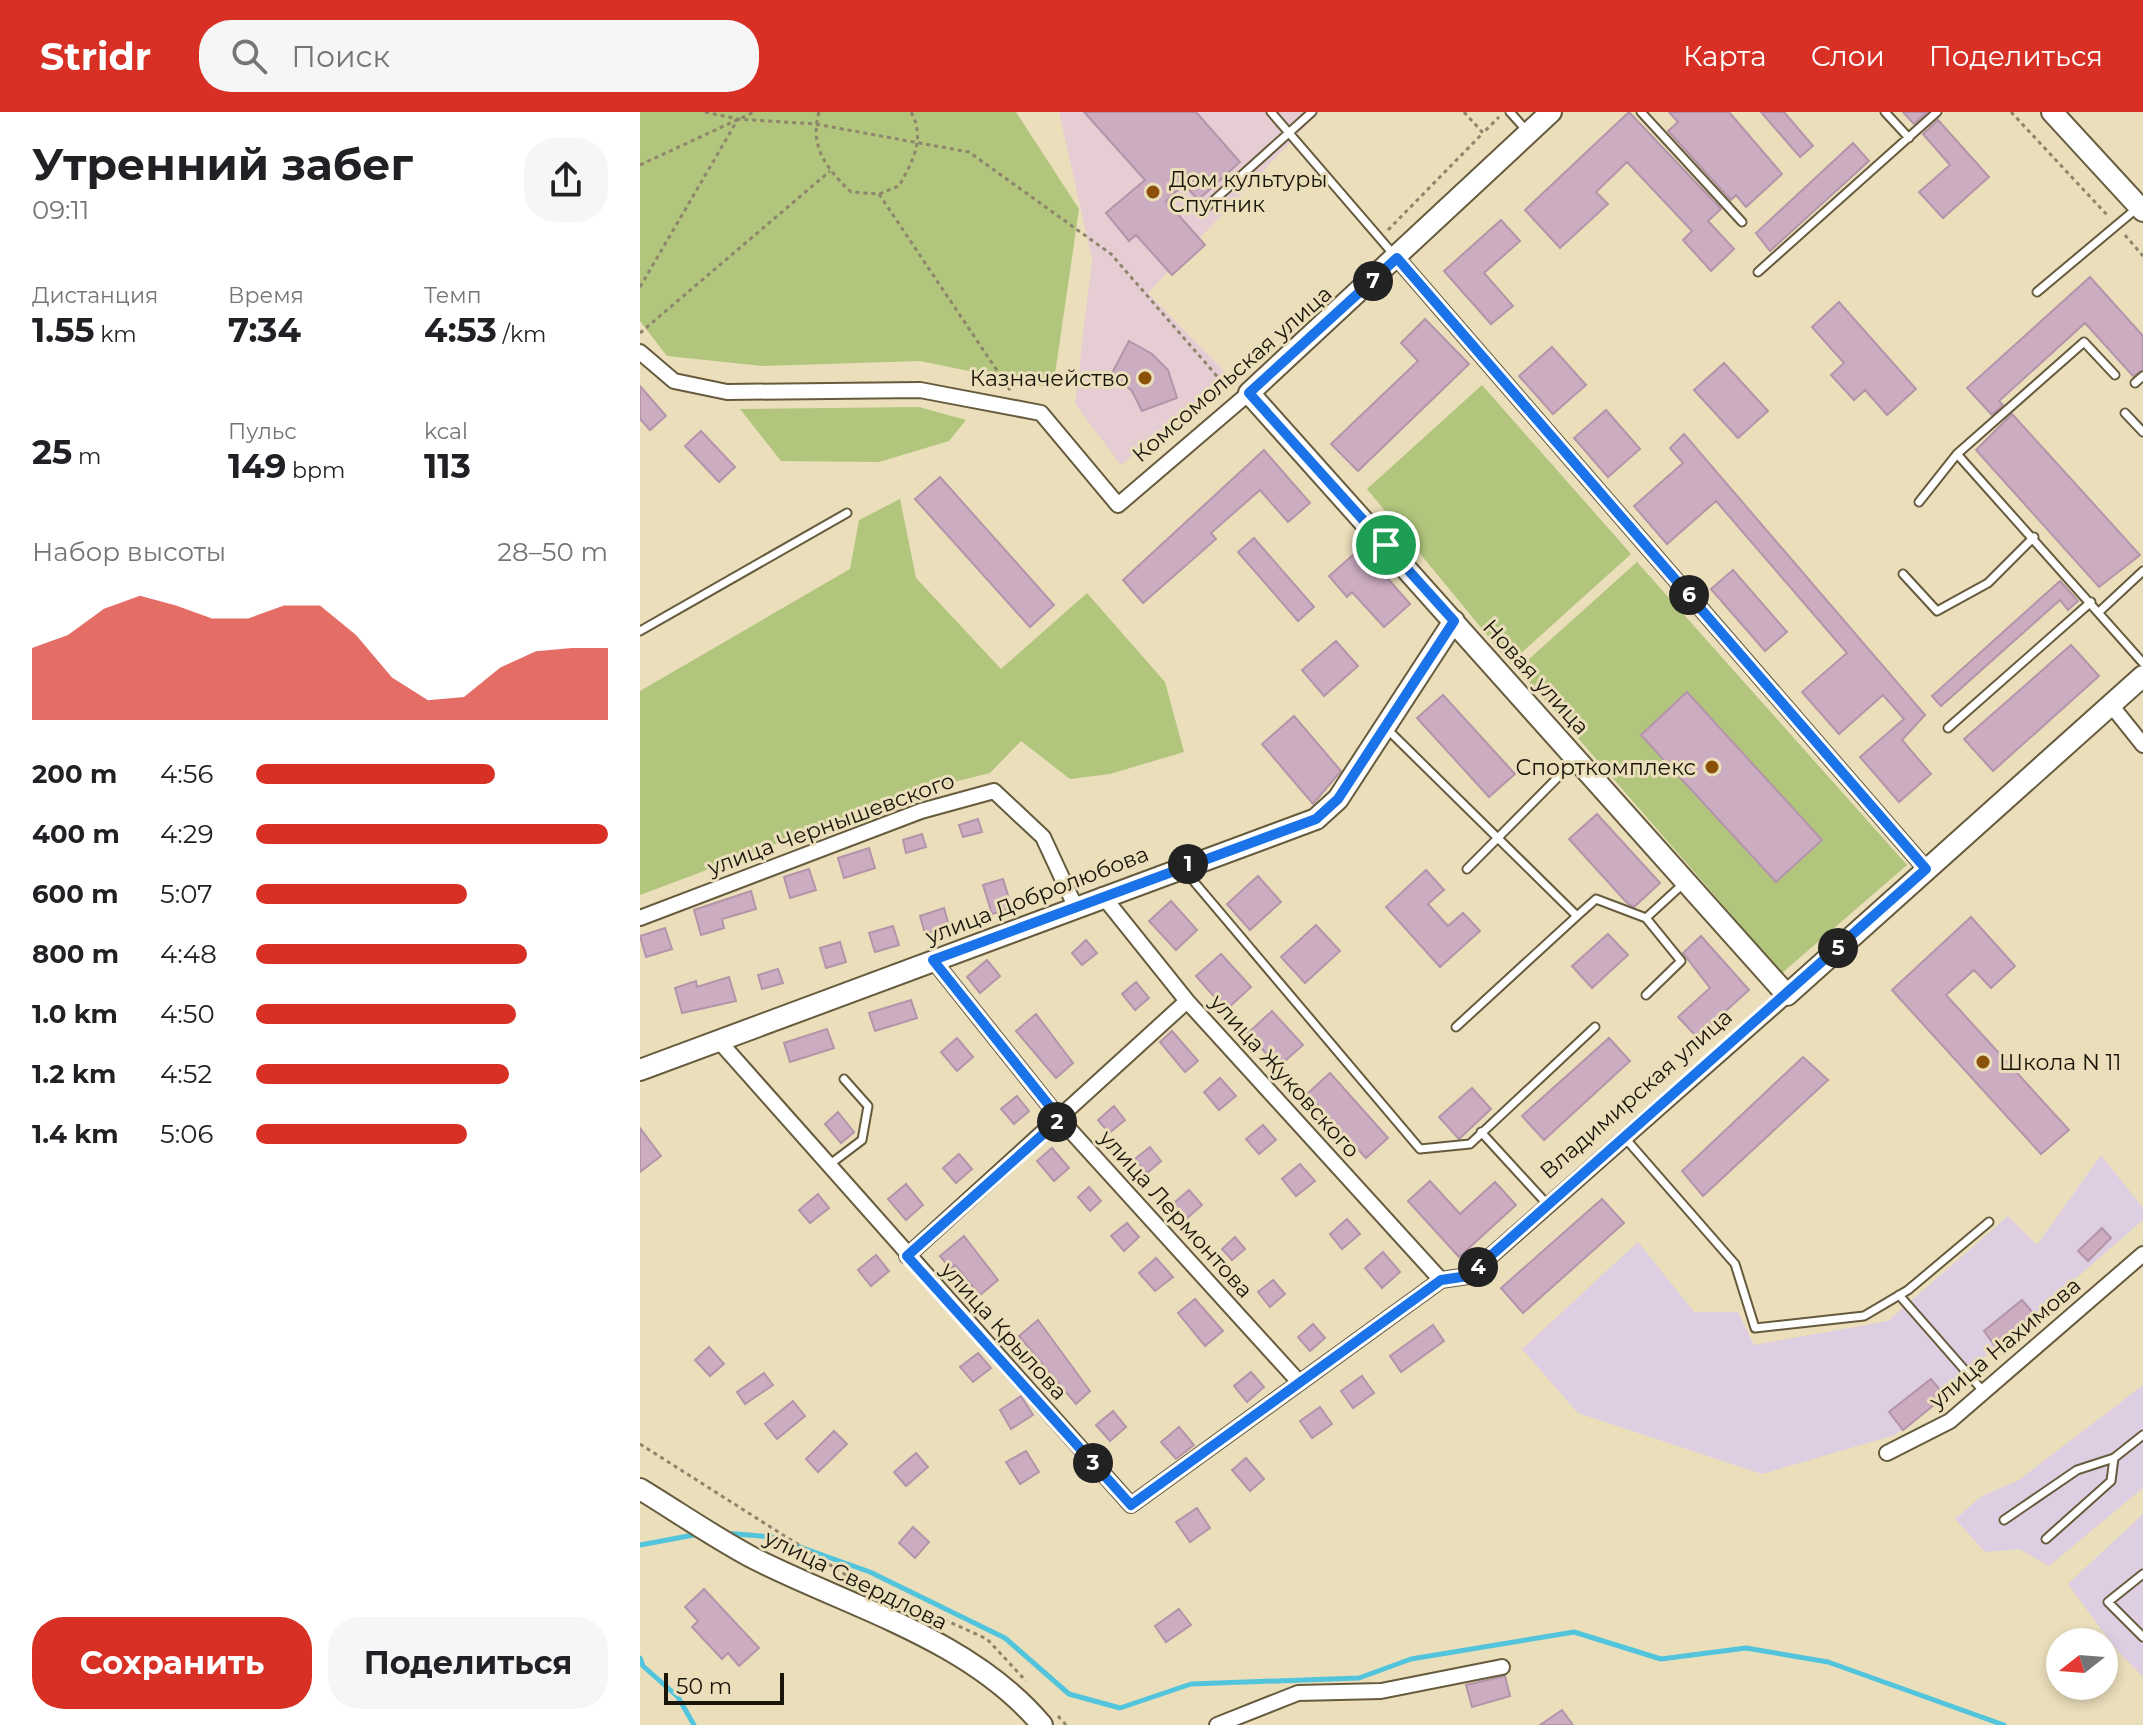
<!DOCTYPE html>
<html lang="ru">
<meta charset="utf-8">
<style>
body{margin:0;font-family:Montserrat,sans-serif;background:#f6f6f6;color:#202124;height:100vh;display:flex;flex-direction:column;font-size:30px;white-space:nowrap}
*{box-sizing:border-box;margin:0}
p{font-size:26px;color:#757577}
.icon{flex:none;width:44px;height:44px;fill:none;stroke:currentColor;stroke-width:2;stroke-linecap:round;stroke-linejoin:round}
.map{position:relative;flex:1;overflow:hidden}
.details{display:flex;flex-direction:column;background:#fff;width:640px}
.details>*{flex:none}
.needle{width:52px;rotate:253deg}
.tools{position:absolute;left:1406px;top:1516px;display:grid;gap:16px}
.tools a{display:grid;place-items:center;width:72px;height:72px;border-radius:50%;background:#fff;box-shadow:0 4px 12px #0003;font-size:40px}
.scale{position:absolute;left:24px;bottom:20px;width:120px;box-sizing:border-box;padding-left:8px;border:4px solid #191509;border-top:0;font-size:22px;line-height:28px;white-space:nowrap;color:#191509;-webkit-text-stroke:6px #eadebb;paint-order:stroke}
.pin{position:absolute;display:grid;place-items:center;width:68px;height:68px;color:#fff;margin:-34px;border:4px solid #fff;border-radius:50%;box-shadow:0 2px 8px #0007}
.km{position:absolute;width:40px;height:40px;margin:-20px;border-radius:50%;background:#222;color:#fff;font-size:22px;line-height:40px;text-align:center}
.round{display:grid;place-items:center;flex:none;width:84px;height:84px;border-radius:32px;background:#f6f6f6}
.head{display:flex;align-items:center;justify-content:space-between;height:136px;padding:0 32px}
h1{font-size:44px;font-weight:700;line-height:60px}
.figures{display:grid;grid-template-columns:repeat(3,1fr);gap:12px;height:136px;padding:8px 32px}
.figures div{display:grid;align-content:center}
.figures b{font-size:34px;font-weight:700}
.figures small{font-size:22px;font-weight:400}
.figures p{font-size:22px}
.chart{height:224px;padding:16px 32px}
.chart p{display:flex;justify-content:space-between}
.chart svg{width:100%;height:144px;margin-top:8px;fill:#d93025;opacity:.7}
.button{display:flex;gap:16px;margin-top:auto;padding:16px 32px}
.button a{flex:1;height:92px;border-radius:32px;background:#d93025;color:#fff;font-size:32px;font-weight:700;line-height:92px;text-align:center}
.button a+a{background:#f6f6f6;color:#202124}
ul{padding:0 32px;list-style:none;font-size:26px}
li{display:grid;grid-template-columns:128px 96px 1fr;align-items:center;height:60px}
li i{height:20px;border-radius:10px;background:#d93025}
header{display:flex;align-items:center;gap:48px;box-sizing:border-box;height:112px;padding:0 40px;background:#d93025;color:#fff}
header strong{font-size:38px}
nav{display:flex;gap:44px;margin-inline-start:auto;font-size:28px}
.search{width:560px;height:72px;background:#f6f6f6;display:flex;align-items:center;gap:20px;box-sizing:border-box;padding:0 28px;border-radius:32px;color:#757577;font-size:30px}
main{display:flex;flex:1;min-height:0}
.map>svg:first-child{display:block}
</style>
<header>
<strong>Stridr</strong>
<div class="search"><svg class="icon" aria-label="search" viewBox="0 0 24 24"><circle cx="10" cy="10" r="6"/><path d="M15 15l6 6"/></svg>Поиск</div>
<nav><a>Карта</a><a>Слои</a><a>Поделиться</a></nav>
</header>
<main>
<section class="details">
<div class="head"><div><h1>Утренний забег</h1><p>09:11</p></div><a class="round"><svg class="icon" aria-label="share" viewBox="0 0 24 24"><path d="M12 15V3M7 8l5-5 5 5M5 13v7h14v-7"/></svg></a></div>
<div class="figures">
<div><p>Дистанция</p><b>1.55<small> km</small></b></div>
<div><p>Время</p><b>7:34</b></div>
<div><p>Темп</p><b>4:53<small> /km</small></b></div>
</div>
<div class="figures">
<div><b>25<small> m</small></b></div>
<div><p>Пульс</p><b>149<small> bpm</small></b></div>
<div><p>kcal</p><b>113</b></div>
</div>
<div class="chart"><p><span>Набор высоты</span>28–50 m</p>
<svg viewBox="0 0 160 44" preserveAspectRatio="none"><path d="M0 44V22L10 18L20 10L30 6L40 9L50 13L60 13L70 9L80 9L90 18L100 31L110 38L120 37L130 28L140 23L150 22L160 22V44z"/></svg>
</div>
<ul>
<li><b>200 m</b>4:56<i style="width:68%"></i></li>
<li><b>400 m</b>4:29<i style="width:100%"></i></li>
<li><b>600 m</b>5:07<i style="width:60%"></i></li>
<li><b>800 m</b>4:48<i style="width:77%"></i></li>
<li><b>1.0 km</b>4:50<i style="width:74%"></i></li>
<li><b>1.2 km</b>4:52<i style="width:72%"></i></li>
<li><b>1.4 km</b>5:06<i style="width:60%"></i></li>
</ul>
<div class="button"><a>Сохранить</a><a>Поделиться</a></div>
</section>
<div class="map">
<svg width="1503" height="1613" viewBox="0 0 1503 1613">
<rect width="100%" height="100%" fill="#eadebb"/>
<path fill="#e6cdd4" d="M419,0H679L508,181L589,264L481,353L435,292L452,147Z"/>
<path fill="#decee1" d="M1461,1043L1503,1096V1108L1255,1323L1122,1362L938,1301L882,1237L998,1130L1054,1200H1098L1114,1233L1248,1209L1368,1104L1397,1133Z
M1503,1273V1376L1409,1454L1379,1437L1345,1440L1315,1407L1342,1384L1379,1368Z
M1503,1402V1565L1475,1536L1428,1472Z"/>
<path fill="#b1c57d" d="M0,0H376L439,97L413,276L280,249L123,254L27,244L0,209Z
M842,273L991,442L870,551L727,377Z
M279,295L326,308L309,329L239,350L141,349L100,297Z
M260,387L276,466L361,557L447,481L525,570L544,640L470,662L430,667L381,629L350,661L278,679L0,783V579L210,457L219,408Z
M997,450L1267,753L1142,861L878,557Z"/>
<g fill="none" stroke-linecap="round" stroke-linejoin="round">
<path stroke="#52c5dd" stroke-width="5" d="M84,1421L132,1425L230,1460L365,1526L429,1582L480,1596L551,1572L719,1566L771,1547L934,1520L1021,1547L1106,1536L1188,1550L1364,1613
M0,1433L59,1422
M0,1546L3,1554L38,1585L54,1613"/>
</g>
<path fill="#ccacc1" stroke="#b494a9" stroke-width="2" d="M444,0H556L600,50L558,88L544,72L526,89L565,133L532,163L496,123L489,129L466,101L505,68Z
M989,0L1081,97L1068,109L1094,137L1071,159L1043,128L1052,119L987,50L956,80L968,92L920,136L885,98Z
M1029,0H1089L1142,62L1106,95L1096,83L1091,88L1028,19L1038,10Z
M1121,0H1144L1173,34L1160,45Z
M1263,0H1287L1274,12Z
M1298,8L1349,65L1303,106L1279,80L1310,53L1283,22Z
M1213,31L1229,49L1130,139L1116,121Z
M861,108L880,129L844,161L873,194L851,212L804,159Z
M1450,165L1503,224V258L1493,264L1445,211L1359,289L1363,293L1352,303L1327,276Z
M1199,190L1276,277L1247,303L1225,278L1214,288L1191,263L1204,251L1172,215Z
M785,207L829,252L718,359L691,332L778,249L761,231Z
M489,229L512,242L528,258L537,286L502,299L492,279L472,261Z
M912,235L946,273L913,302L879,264Z
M1084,251L1128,299L1098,326L1054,278Z
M0,274L26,304L10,318L0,307Z
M966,298L1000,337L968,365L934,326Z
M1372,302L1500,443L1459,475L1336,338Z
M61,319L95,355L79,370L45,334Z
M1044,322L1285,603L1262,628L1291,662L1259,690L1220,645L1264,607L1243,583L1199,622L1162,580L1207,541L1076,389L1027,432L994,394L1043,351L1030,336Z
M624,338L670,391L648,410L620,378L571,421L576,427L503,491L483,468Z
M300,365L414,493L390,515L275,387Z
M614,426L674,495L658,509L598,440Z
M721,436L770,492L744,515L712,480L707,485L689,464Z
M1093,458L1147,520L1125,539L1071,477Z
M1420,469L1438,489L1428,498L1420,488L1301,594L1292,584Z
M696,529L718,554L684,584L662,558Z
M1431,533L1459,564L1353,659L1324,627Z
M1047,580L1182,728L1136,770L1001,623Z
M803,583L875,662L849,685L777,606Z
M654,604L701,659L673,692L622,632Z
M957,702L1020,771L994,795L988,792L929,727Z
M338,707L342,720L323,725L319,713Z
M282,722L286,735L266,741L263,728Z
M229,736L235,756L204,766L198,746Z
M169,757L176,778L150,786L144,765Z
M786,758L804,778L788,792L808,814L823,801L840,819L800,855L746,795Z
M618,764L641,790L610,818L587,792Z
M363,767L372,796L352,802L343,773Z
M111,779L116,797L82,807L84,816L61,823L54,798Z
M531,789L557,818L536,838L509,809Z
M304,796L309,814L285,822L280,804Z
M1331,805L1375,854L1351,876L1334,858L1306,883L1429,1018L1401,1042L1252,878Z
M676,813L700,839L665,871L641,845Z
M253,814L259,833L235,840L229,821Z
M25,816L32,837L6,845L0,824Z
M968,822L988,843L952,876L932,854Z
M1061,824L1109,878L1057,925L1038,905L1070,876L1043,841Z
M446,828L457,841L442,853L432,841Z
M200,830L206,850L186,856L180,836Z
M581,842L611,875L586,898L556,864Z
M347,848L360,864L340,881L327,865Z
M138,857L143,871L122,877L118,863Z
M89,865L96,889L42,901L35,876L56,869L57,875Z
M496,870L509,886L495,898L482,882Z
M271,888L277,906L235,919L229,901Z
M632,899L663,933L638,955L608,921Z
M396,902L433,951L416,966L376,919Z
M187,917L194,936L150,950L144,931Z
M532,919L558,949L545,960L520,930Z
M317,926L333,945L317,959L301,940Z
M969,926L990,949L904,1028L882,1004Z
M1163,945L1188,968L1063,1084L1042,1059Z
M690,961L748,1026L726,1046L667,982Z
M580,966L596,984L579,998L564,980Z
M832,976L851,997L819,1027L799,1005Z
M377,984L389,999L374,1012L361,997Z
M474,994L485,1008L469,1021L458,1008Z
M198,1000L214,1020L201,1031L185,1012Z
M623,1013L636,1028L619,1042L606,1027Z
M0,1016L21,1044L0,1060Z
M510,1035L521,1049L507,1061L495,1047Z
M412,1036L429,1056L414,1069L397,1049Z
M319,1042L332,1057L316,1071L303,1056Z
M660,1052L675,1069L656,1084L642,1067Z
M790,1069L820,1102L855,1070L876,1093L819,1145L768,1089Z
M266,1072L283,1093L266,1108L248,1087Z
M449,1075L461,1089L450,1099L438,1085Z
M549,1078L562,1093L545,1108L533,1092Z
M178,1082L189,1096L170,1111L159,1098Z
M962,1087L984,1111L883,1201L861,1176Z
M707,1107L720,1122L702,1137L690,1122Z
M487,1111L499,1125L484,1139L471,1124Z
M1462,1116L1471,1126L1448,1149L1438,1139Z
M324,1124L358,1168L340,1183L315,1153L311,1157L300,1144Z
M595,1125L605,1137L592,1148L582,1137Z
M743,1140L760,1160L742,1176L725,1156Z
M236,1143L249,1159L231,1174L218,1158Z
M516,1146L533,1165L515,1179L499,1161Z
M633,1168L645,1182L630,1195L618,1180Z
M555,1187L583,1219L565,1234L538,1201Z
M1382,1188L1394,1202L1355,1234L1344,1219Z
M398,1208L450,1279L436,1292L379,1224Z
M673,1212L685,1226L670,1239L658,1225Z
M793,1213L804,1229L761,1260L750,1244Z
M69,1235L84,1252L70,1264L55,1248Z
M338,1241L351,1256L333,1270L320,1255Z
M611,1260L624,1275L607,1290L594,1274Z
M124,1261L133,1273L105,1292L97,1280Z
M722,1264L734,1281L713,1296L701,1279Z
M1291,1267L1305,1284L1263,1318L1249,1300Z
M381,1284L393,1303L371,1317L360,1298Z
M153,1289L165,1304L137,1327L125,1312Z
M680,1295L692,1312L672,1326L660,1309Z
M473,1299L486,1315L470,1329L456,1313Z
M539,1315L554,1333L536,1347L521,1330Z
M194,1319L207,1332L178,1360L166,1347Z
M386,1339L399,1360L380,1372L366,1350Z
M276,1341L288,1355L266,1374L254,1360Z
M606,1346L624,1367L610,1379L592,1358Z
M557,1396L570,1416L550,1430L536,1410Z
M273,1415L289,1430L275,1446L259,1431Z
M64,1477L119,1536L99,1554L88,1541L82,1547L52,1515L58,1509L45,1495Z
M539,1497L551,1513L526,1530L515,1514Z
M865,1564L870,1584L832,1595L826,1573Z
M922,1598L933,1613H900Z"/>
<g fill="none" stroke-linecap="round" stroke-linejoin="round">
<g stroke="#665b3d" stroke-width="11">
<path id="lane" d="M631,0L755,144
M870,0L887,19
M1001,0L1102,110
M1245,0L1269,26
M562,99L672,0
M1118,160L1297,0
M1397,180L1496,97
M1495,271L1503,264
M1485,301L1503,320
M1317,342L1444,230L1475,263
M1279,390L1317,342L1503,551
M1263,462L1297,499L1348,471L1394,425
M1460,499L1503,459
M0,519L207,401
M746,616L937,804L816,915
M1308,616L1451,490
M827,757L935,648
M545,759L780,1037L830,1032L955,915
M937,804L956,787L1006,806
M1006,883L1041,849L1006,806L1044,771
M841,1020L907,1092
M985,1026L1095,1152L1115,1216L1224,1204L1268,1178L1349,1110
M189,1053L222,1028L228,994L204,967
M1259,1183L1343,1279
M1364,1408L1437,1358L1474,1346
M1406,1427L1471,1369L1474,1346L1503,1323
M1503,1462L1468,1490L1503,1525"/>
</g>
<g stroke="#665b3d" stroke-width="18">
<path id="street" d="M757,146L1286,757
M0,240L34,269L87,280L280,278L401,301L478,393L609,281
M1471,593L1503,633
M462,783L547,889L801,1168
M0,806L281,699L354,679L403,725L435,794
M293,848L420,1007L659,1270
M79,929L491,1393L801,1168L828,1164L1147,883
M267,1144L547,889
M1247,1341L1310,1309L1503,1142
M577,1613L658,1581L741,1579L862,1555"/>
</g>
<g stroke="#665b3d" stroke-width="24">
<path id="secondary" d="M911,0L609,281L1147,883L1503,564
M1412,0L1503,99
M0,958L676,707L698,687L814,509
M0,1377C38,1400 75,1426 115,1447C212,1496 330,1527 402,1613"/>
</g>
<path stroke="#8d856c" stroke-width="3" stroke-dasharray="4 4" stroke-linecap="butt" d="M65,0L98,7L175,12L329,40L471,142L589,278
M179,0C169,35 187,57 211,80L239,82L259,74C272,51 286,26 271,0
M824,0L843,21L859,5
M1371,0L1469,105
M0,53L114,0
M239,82L372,281
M748,118L843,21
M1485,123L1503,144
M0,175L98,7
M0,221L190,59
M0,1332L206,1463L347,1527L386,1569
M418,1604L426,1613"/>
<use href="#lane" stroke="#fff" stroke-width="7"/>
<use href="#street" stroke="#fff" stroke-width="14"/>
<use href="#secondary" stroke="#fff" stroke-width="20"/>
</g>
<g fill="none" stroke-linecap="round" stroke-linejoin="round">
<g stroke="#fff" stroke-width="16">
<path id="route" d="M757,146L1286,757L828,1164L801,1168L491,1393L267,1144L420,1007L293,848L676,707L698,687L814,509L609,281Z"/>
</g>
<use href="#route" stroke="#1a73e8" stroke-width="10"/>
</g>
<g fill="#8b5109" stroke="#eadebb" stroke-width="3">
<circle cx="513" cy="80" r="8"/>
<circle cx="505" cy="266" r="8"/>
<circle cx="1072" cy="655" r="8"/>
<circle cx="1343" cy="950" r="8"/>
</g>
<g text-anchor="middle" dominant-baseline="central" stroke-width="6" stroke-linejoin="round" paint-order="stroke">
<g font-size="22" fill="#191509" stroke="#eadebb" text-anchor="start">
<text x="529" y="67">Дом культуры<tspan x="529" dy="25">Спутник</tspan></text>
<text x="489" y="266" text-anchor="end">Казначейство</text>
<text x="1056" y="655" text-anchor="end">Спорткомплекс</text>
<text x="1359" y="950">Школа N 11</text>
</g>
<g font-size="22" fill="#191509" stroke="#eadebb">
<text transform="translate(592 262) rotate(-41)">Комсомольская улица</text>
<text transform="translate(896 565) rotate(48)">Новая улица</text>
<text transform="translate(191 712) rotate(-20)">улица Чернышевского</text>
<text transform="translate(397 783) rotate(-21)">улица Добролюбова</text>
<text transform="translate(645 964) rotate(48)">улица Жуковского</text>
<text transform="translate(996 982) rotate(-41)">Владимирская улица</text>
<text transform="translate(536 1102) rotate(48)">улица Лермонтова</text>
<text transform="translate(364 1219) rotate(48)">улица Крылова</text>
<text transform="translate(1365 1231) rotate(-40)">улица Нахимова</text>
<text transform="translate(216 1468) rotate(26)">улица Свердлова</text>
</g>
</g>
</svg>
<div class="tools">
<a><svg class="needle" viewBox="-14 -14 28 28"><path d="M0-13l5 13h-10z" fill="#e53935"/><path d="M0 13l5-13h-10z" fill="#757577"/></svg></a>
</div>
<div class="scale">50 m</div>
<div class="pin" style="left:746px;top:433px;background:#1e9e55"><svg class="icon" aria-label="arrive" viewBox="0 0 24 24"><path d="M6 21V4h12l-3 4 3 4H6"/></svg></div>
<b class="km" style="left:548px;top:752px">1</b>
<b class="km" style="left:417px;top:1010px">2</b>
<b class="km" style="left:453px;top:1351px">3</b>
<b class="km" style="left:838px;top:1155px">4</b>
<b class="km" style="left:1198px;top:836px">5</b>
<b class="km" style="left:1049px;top:483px">6</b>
<b class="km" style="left:733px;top:169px">7</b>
</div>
</main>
